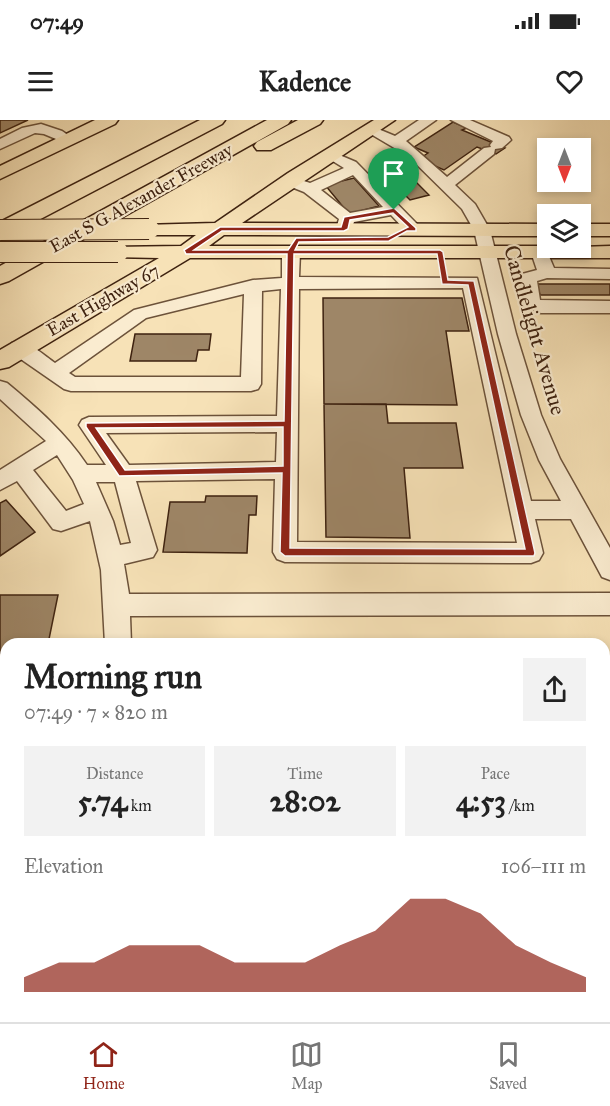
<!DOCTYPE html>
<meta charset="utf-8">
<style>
body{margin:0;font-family:"IM FELL Great Primer",serif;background:#f2f2f2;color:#222;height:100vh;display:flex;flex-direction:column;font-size:22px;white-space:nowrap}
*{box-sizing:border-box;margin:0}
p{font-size:20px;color:#767676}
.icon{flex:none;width:33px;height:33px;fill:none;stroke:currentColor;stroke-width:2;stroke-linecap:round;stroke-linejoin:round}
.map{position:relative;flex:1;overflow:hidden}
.details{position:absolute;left:0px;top:518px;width:610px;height:386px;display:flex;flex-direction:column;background:#fff;border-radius:18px 18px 0 0;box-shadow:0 3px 9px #0003}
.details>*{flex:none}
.needle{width:39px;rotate:180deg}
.buttons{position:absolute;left:537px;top:18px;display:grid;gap:12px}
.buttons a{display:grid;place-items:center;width:54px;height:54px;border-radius:0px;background:#fff;box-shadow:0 3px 9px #0003;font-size:30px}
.pin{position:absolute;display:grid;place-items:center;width:51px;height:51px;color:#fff;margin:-62px -26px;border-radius:50% 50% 50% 0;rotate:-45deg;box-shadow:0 0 6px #0007}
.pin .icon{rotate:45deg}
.round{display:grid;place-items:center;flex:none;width:63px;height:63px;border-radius:0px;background:#f2f2f2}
.overview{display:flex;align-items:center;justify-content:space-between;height:102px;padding:0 24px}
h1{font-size:33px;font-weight:800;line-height:45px}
.figures{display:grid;grid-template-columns:repeat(3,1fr);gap:9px;height:102px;padding:6px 24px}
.figures div{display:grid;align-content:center;border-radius:0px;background:#f2f2f2;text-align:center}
.figures b{font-size:30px;font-weight:800}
.figures small{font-size:16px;font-weight:400}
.figures p{font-size:16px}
.chart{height:168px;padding:12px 24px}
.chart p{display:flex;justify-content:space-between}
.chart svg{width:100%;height:108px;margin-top:6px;fill:#8f2418;opacity:.7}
.status{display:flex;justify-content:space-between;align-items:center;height:42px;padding:0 30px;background:#fff;direction:ltr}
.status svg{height:16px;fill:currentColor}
header{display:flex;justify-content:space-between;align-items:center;height:78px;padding:0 24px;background:#fff;font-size:27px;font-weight:800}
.dock{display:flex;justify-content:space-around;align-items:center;height:84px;border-top:2px solid #e0e0e0;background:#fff;font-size:16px;color:#767676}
.dock a{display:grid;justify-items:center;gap:3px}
.dock .active{color:#8f2418}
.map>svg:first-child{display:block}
</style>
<div class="status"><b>07:49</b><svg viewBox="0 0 49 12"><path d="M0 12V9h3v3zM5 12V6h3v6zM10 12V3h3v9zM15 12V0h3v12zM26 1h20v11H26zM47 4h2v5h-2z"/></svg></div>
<header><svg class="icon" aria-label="menu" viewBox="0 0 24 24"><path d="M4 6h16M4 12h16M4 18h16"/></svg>Kadence<svg class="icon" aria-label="heart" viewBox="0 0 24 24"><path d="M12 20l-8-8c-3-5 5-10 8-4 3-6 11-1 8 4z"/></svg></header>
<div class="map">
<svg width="610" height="902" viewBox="0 0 610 902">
<rect width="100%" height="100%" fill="#f7e2b7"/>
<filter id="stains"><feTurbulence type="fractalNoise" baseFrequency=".00333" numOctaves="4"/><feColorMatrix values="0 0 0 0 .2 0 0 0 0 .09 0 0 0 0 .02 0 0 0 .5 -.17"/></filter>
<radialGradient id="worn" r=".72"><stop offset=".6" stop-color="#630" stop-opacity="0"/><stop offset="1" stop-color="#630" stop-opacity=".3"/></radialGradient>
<path fill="#9e8667" stroke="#3e2210" stroke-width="1.5" d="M0,0H28L0,13Z
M453,2L467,8L462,10L505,28L496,34L477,27L444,50L419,39L428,33L414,27Z
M394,40L429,75L410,80L375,45Z
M354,58L379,86L349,94L325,65Z
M537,164H610V175H540Z
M323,178H462L469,211H446L457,285L324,284Z
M135,214H211L209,230H198L196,241H130Z
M324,284H386L388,303H456L463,348H404L410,418L326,417Z
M206,376H257L256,395H249L247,433L163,432L170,382H205Z
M6,380L35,412L0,436V383Z
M0,475H58L48,524H6V533H0Z
M604,618H610V693H604Z
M0,629H6V704H0Z
M146,897H194V902H146Z
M250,897H297V902H250Z
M347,897H394L395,902H347Z
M446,897H491V902H446Z
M556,897H589L590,902H557Z"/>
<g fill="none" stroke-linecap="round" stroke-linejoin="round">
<g stroke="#6c523a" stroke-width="3">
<path id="minor" d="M419,0H436L406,21L447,57L484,28L491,27L490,25L493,21L451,0H470L509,17L511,20L502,28L495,29L494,34L455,65L475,84L490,110L516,214L541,295L560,339L610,428V460L602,457L571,399H535L543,433L539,440L531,443L285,442L277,439L273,432L275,359L136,361L157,430L153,437L124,444L129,474L610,473V495L130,496L131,524H105L101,450L90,401L61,411L53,409L17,361L0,370V350L46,321L0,279V261L7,263C37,288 65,312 87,345H106L79,305L82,300L89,297L277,296L281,169L262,171L261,264L258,269L251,271H71L64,269L12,233L9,228L12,223C28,219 43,235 55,243L134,190L253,160L282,158V132L285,128H297L300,132L299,157L477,158L531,381H561L539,340L521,295L498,214L474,110L462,89L408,36L364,10L371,6L395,16ZM463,168L517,423L297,422L299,169ZM244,174L241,257H75L69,253L146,198ZM277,312L276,342L129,345L106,313ZM57,335L73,360L84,384L66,391L33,350ZM96,362H115L131,423L120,425L113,401Z
M41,4L62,11L75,20L68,24L44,14L35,13L0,29V19L22,8Z
M330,31L356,42L419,106L421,109L419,112H407L391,95L354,102L350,112H338L336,109L339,99L304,72L284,64L281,61L289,56L310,63L344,48L323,35ZM353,55L383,87L350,93L321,70Z
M542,133L548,134L554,148L610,149V159L547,158L537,161L540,180L610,181V193H541L525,187L522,183L519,158L522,154L537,150L533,138L536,134Z
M0,564H6V590H0Z
M604,738H610V768H604Z
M0,750H6V780H0Z
M604,793H610V825H604Z
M6,884V897H32L30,902H0V892Z"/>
</g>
<g stroke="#3e2210" stroke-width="3">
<path id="major" d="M95,0H118L115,4L0,59V46Z
M374,0H395L242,103L548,104V116L224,115L209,126H548V128L610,126V138H190L9,247L0,249V230L159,138L110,137L107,132L110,127L181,126L196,115H149L142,113L139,109L142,105L215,103L288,53Z
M580,104H610V116H580Z"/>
</g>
<g stroke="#3e2210" stroke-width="3">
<path id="highway" d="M200,0H225L222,4L8,116L0,118V102Z
M267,0H291L288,4L9,161L0,164V146Z
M298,0H323L320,4L271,30H257L254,26L257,22Z"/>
</g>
<use href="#minor" fill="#faecd0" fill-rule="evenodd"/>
<use href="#major" fill="#f7e2b7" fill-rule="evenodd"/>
<use href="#highway" fill="#f7e2b7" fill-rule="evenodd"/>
<g stroke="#3e2210" stroke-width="22" stroke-linecap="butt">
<path id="major-bridge" d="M0,110L149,109
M0,132H118"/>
</g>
<use href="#major-bridge" stroke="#f7e2b7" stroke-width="20"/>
</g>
<path fill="#8f2418" stroke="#fff" stroke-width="1.5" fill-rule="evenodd" d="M394,88L416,108V111H407L389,121L299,122L295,130H440L443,132L448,160L474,161L535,433L534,436H285L280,432L282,353L119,356L86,307V303L284,301L287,134H186L184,130L220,107H341L344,97ZM393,93L408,107L388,117L296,118L288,130H194L222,111H344L348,109L350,100ZM294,134H437L442,164L468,165L525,429L290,428ZM283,307V346L125,350L96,308Z"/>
<g text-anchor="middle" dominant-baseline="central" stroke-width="4.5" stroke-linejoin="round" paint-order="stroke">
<g font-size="18" fill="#3e2210" stroke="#faecd0">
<text transform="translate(141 78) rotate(-29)">East S G Alexander Freeway</text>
<text transform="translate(103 180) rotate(-30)">East Highway 67</text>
</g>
<g font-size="22" fill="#3e2210" stroke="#faecd0">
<text transform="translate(535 210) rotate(74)">Candlelight Avenue</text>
</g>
</g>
<rect width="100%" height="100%" filter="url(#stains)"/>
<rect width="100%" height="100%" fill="url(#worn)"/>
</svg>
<div class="buttons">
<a><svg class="needle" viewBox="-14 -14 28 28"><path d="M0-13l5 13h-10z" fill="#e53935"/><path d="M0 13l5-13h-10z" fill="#767676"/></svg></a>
<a><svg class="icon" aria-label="layers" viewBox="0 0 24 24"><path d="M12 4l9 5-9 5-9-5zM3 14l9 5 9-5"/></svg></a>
</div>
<div class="pin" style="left:394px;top:90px;background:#1e9e55"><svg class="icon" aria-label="arrive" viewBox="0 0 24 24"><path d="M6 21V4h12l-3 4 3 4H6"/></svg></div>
<section class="details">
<div class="overview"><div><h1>Morning run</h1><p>07:49 · 7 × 820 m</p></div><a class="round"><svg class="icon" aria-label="share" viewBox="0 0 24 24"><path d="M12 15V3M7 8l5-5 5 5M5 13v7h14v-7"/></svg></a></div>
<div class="figures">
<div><p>Distance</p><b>5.74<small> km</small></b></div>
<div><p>Time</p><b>28:02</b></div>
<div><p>Pace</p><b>4:53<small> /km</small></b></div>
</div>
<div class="chart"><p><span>Elevation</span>106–111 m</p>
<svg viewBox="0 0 160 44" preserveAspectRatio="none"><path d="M0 44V38L10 32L20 32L30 25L40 25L50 25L60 32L70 32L80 32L90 25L100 19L110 6L120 6L130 12L140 25L150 32L160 38V44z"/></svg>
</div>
</section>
</div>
<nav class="dock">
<a class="active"><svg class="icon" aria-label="home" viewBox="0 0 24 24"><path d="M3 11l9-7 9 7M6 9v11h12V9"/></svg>Home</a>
<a><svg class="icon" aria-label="map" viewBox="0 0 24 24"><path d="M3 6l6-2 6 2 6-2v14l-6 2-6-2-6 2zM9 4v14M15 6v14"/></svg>Map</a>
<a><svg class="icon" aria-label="saved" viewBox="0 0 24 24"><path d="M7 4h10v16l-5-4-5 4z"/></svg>Saved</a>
</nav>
